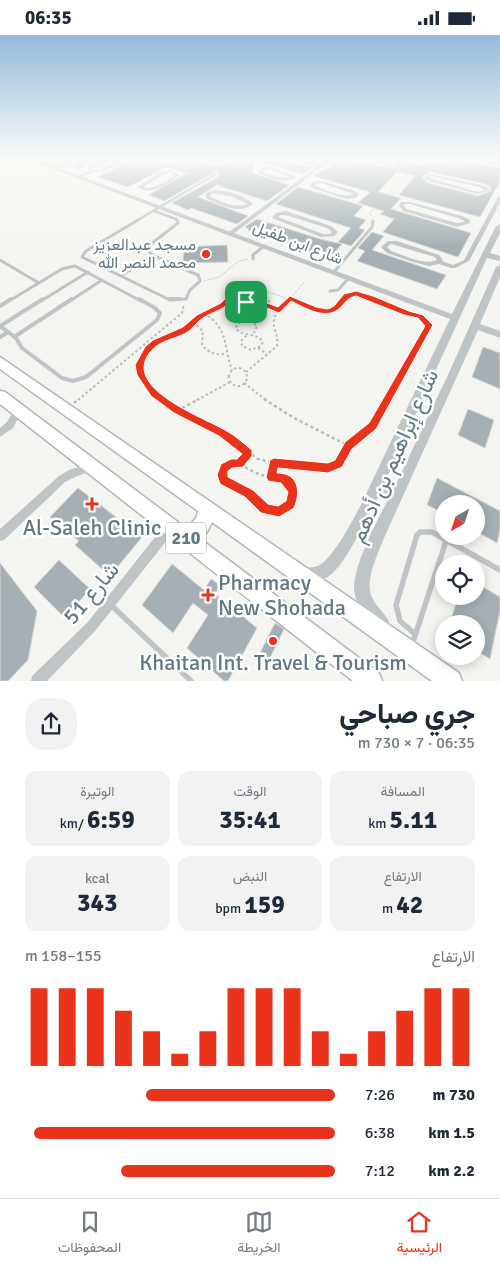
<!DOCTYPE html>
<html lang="ar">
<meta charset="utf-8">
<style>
body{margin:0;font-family:Signika,Vazirmatn,sans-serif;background:#f2f2f3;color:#1f2937;direction:rtl;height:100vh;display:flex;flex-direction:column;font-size:19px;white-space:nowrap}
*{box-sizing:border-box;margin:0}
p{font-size:16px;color:#747a83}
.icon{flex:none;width:28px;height:28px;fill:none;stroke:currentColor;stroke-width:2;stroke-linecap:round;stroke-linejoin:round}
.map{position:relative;height:646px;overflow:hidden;direction:ltr}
.drawer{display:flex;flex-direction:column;background:#fff;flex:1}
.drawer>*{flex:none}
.needle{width:32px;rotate:219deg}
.buttons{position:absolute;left:435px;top:460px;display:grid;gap:10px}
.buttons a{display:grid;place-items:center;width:50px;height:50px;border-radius:50%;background:#fff;box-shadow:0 2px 12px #0003;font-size:25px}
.pin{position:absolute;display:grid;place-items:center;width:42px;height:42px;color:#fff;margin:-21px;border-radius:10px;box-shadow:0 2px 8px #0006}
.round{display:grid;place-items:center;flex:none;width:52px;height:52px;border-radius:20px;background:#f2f2f3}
.head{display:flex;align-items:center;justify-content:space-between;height:85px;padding:0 25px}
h1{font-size:28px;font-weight:800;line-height:38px}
.metrics{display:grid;grid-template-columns:repeat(3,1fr);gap:8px;height:85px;padding:5px 25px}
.metrics div{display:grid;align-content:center;border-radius:12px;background:#f2f2f3;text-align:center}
.metrics b{font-size:25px;font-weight:800}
.metrics small{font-size:14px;font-weight:400}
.metrics p{font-size:14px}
.chart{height:140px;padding:10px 25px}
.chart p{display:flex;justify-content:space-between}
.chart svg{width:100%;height:90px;margin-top:5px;stroke:#ea331b;stroke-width:6}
ul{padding:0 25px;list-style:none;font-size:16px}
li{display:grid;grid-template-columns:80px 60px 1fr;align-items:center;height:38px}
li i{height:12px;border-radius:6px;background:#ea331b}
.status{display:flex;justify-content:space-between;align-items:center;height:35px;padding:0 25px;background:#fff;direction:ltr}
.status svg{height:14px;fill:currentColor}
.tabs{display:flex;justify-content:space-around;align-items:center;height:70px;border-top:1px solid #e0e1e3;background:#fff;font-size:14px;color:#747a83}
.tabs a{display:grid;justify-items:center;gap:2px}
.tabs .on{color:#ea331b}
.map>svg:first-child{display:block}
</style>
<div class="status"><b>06:35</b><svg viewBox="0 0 49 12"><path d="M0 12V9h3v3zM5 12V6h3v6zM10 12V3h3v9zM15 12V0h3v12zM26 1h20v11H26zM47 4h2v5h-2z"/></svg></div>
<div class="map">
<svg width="500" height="646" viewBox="0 0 500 646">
<rect width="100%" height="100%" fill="#f4f4f0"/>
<path fill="#a6b0b4" stroke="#d5d5d3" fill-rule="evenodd" d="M84,123H105L87,129L80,134L70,131Z
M137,123H147L169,129L182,123H205L199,126L219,132L236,123H273L312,133L304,139L256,126L252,138L289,150L267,166L217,150L198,162L248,181L237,189L191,173L188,175L172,168L218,142L219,138L217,136L164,166L149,160L187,138L167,132L128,152L98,142Z
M341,123L391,133L397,126L388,123H412L407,127L424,131L427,128L440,130L446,123H449L500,133V146L480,182L399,160L415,141L397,137L378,157L401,163L391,174L471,198L458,222L383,197L394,184L380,179L384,176L358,168L370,157L313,141L321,136H324ZM430,137L482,148L490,151L491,156L478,161L428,148L422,142Z
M298,152L363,171L354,181L366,185L359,193L365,195L351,211L338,207L351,193L276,169Z
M257,184L320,204L342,209L332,220L318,215L315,218L248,195L249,194L245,192Z
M372,197L384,201L372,215L446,240L437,254L357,226L365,216L358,213Z
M227,210L228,227L183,228L184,212Z
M483,312L500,318V354L472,342Z
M468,374L494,385L485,413L458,400Z
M437,443L500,476V495L497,508L476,496V469H444V478L427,470Z
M78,453L142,502L110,541L75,510L79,506L50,482Z
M59,525L90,554L65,583L34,552Z
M0,528L37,576L28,625L8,646H0Z
M172,529L204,555L211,544L220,550L215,559L257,593L228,646H224L187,613L208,580L193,568L173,598L142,570Z
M476,548L500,562V575L490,624L476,615V589H450L458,561H476Z
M275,588L284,594L269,625L260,618Z"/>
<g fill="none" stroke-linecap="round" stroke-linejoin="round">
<g stroke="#b0b6b9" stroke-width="3">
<path id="primary" d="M0,322L459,638L462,646H432L212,487L207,497L199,503L379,638L382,646H353L0,369V356L5,357L183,491C191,490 197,485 198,476L0,334Z"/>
</g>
<path stroke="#b9bcbe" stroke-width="1" stroke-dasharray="1 1" stroke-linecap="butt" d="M332,130L397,147
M371,181L370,178L423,123
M204,246L219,242L239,226L248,224
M227,266C246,247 272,257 292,266
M246,266L251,259L261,258L269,263V266
M288,266L305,246
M343,266L348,260L359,259L376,266"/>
<path stroke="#b9bcbe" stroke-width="2" stroke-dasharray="2.5 2.5" stroke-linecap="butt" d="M247,264L250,271
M289,264C309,272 328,284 344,264
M374,264L394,274L421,282L429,288V292L388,365
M267,270L278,275
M253,272L258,278L255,283L245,285L238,280V275C248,270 259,274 269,268V264
M204,278C229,294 223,310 232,335
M245,285L237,289L236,294C244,302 256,297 263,307L261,311L251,315L242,311L241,306L247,300
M250,285L257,291L254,298
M193,287L203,296L202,310C209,318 215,320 225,319
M258,313L267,319
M229 342a9 9 0 1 1 18 0a9 9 0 1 1-18 0Z
M246,337L277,311C278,305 277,301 275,295C270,281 280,274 289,264
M244,348L266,365
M78,365L182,278L184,269
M162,365C139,348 130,328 155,308C163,302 175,299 184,295C189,292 193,286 198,282C208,275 220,273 229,264
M197,365L230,347"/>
<path stroke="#b9bcbe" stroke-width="2.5" stroke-dasharray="3 3" stroke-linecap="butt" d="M160,364L177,376L222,398L258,424L279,429L332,432L338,429L349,411L373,391L388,364
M264,364L294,383L349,411
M74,368L79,364
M177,376L199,364
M234,428C244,430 250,436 259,439C267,443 279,439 286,445C300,456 290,479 272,477C263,472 257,463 248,457C240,452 219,450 222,437C223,431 229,429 234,428Z
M240,429L249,418
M272,443L274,428"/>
<path stroke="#bfc4c6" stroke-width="2.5" d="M154,176L176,184L177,186
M136,186L216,139"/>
<path stroke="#bfc4c6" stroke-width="3" d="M138,185L86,216L82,222L170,265L186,264L190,255L200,246L198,240L152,220L146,213L178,188L177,185
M253,224V220L264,211
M0,225L39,248
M334,237L372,192L373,186
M121,241L152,220
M330,256L338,255L349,243
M9,266L62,234L75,231L141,266
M41,266L88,237
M70,266L102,245"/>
<path stroke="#bfc4c6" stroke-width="4" d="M169,264H180
M0,271L11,264
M0,291L16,303L22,313L62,343L73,346L86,342L157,285L160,278L155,273L139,264
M0,291L43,264
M0,302L8,297
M14,302L72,264"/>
<path stroke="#bfc4c6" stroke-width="5.5" d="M111,570L191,646
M415,599L400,586L396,570L417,500L420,497H432L500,535
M412,610L446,506"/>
<path fill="#bfc4c6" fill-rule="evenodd" d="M77,123H82L57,134L53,133Z
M109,123H114L92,134L100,135L124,123H129L103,137H93L80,143L76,142L88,136V131Z
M209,123H213L210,125C218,127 224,122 231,123L216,129L206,127V125Z
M289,123H294L320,130L330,123H334L233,199H229V197L318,131Z
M352,123H359L390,129V128L378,123H383L395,127L391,131Z
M457,123H464L496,128L481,123H486L500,127V131Z
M270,132L296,141V142C285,150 268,144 258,137L261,133ZM270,134L290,142H278L263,137L264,135Z
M171,135L179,140C168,150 151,161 137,152L161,137ZM170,137L174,140C165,147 154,155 143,152L165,139Z
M430,139L482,150L489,153V156L478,159L428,146L424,142ZM431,141L479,152L485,155L478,157L432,144L429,142Z
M321,146L353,155L359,159L356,163L346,164L310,152L312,147ZM321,148L354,159C343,164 326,155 315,151L316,149Z
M215,155C229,156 244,160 253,169C240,180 222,170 207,164L205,160C208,156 211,156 215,155ZM212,158L230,161L248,169C235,174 222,167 211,162L210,160Z
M498,162H500V168L469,226L455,233H451L439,229L429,231L413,227L387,218L381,212L388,206H397L439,220L443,225L442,226L453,230L464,225ZM391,209L435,222L437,225C425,231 403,220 391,216L387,212Z
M401,167H410L462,181L469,184L470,188L457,192L403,176L399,171ZM404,169H410L458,183L464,186V187L457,188L407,174L404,171Z
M286,176L331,191L338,197L334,201L321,202L272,183L276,178ZM280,180H286L327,193L332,197L330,199H323L278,182Z
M18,372L21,373L22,375L13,393L0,402V393L7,387L15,373Z
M91,428L94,429L96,432L94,435L75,442L65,447L4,505L0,506V494L59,441L69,435Z
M171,486L175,487L176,491L175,495L95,596L47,646H31L32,641L87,588L167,487Z"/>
<path fill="#bfc4c6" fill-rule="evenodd" d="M24,123H31L452,279L496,191L500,189V198L490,218L500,221V226L487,223L387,442L392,448L396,449L448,340L496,232L500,230V242L480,289L500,296V303L478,295L384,503C378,518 363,549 373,564C377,573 385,578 389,587L387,593L381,595C374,592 369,586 364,579C359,573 355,563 354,554C354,528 378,484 390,461L381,456C375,470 367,483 360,497C348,518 330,558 300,545L298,540L300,535C309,531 316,534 324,527C344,507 364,464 376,438C400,387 425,336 450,284Z"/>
<use href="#primary" fill="#fff" fill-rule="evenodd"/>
</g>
<linearGradient id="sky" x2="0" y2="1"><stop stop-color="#93bada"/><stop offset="0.58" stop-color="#fafaf8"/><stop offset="1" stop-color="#fafaf8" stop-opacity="0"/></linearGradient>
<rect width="500" height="213" fill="url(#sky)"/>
<path fill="#ea331b" stroke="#fff" fill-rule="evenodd" d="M252,252L258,258L251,262L250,266L255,270L267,268L278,272L290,261L316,272L328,274L334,271L344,259L356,256L373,261L409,276L423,280L433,290L376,394L352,414L342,432L328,438L278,433L277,438C299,438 301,457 294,473L279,482L261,478L245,462L220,449L217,440L221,429L231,424H237L242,419L219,401L174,378L151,361L137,340L135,330L145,312L153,305L183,292L197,280L221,268L230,259ZM246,259L243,267L253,275L267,273L279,278L291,266C305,273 326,286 340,273C346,267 347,263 356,261L404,280L418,283L425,291L369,388L345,407L335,425L328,428L274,423L270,425L266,442L268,446L281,448L288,457L286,466L278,471L268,469L253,455L228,442V436L232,433L243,432L252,421V415C243,408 235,400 225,395C203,382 118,352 152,315C162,304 178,304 189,296C194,292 198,286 203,283C210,278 220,276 227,270C235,264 235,262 246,259Z"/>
<g fill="#ea331b" stroke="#fff" stroke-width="2">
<circle cx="206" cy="219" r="5"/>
<path d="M89.5 461.5h5v5h5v5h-5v5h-5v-5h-5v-5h5z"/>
<path d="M205.5 552.5h5v5h5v5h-5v5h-5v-5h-5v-5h5z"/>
<circle cx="273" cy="606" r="5"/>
</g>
<g text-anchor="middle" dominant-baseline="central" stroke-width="5" stroke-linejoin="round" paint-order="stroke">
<g font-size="16" fill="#627882" stroke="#fff">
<text transform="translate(298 208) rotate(21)">شارع ابن طفيل</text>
</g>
<g font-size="16" fill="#627882" stroke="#fff" text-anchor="end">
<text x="196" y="210">مسجد عبدالعزيز<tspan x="196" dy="18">محمد النصر الله</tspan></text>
</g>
<rect fill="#fff" stroke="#91a0a8" stroke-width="1" x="166" y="487.5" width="40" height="31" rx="4"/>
<g font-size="18" font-weight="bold" fill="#627882">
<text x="186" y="503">210</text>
</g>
<g font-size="22" fill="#627882" stroke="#fff">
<text transform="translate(394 421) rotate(-66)">شارع إبراهيم بن أدهم</text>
<text transform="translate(91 558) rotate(-50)">51 شارع</text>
</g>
<g font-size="22" fill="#627882" stroke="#fff">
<text x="92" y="492">Al-Saleh Clinic</text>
<text x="218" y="547" text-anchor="start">Pharmacy<tspan x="218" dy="25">New Shohada</tspan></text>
<text x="273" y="627">Khaitan Int. Travel &amp; Tourism</text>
</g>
</g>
</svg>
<div class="buttons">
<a><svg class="needle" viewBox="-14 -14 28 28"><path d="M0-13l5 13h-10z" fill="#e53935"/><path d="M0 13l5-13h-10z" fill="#747a83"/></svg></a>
<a><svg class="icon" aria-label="locate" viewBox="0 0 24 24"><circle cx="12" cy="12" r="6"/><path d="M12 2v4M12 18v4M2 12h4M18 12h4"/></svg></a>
<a><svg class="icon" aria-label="layers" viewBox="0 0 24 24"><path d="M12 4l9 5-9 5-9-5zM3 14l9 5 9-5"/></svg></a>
</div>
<div class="pin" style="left:246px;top:267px;background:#1e9e55"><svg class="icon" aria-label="arrive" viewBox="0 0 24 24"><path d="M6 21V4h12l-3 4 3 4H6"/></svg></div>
</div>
<section class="drawer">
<div class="head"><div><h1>جري صباحي</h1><p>06:35 · 7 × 730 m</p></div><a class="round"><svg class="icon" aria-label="share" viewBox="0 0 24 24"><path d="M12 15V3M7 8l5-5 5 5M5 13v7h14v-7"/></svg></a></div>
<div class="metrics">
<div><p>المسافة</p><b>5.11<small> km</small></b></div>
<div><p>الوقت</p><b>35:41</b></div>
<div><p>الوتيرة</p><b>6:59<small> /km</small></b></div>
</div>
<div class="metrics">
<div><p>الارتفاع</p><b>42<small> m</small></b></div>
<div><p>النبض</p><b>159<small> bpm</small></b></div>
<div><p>kcal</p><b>343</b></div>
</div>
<div class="chart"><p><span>الارتفاع</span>155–158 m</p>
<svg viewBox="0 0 160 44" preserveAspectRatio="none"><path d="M5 44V6M15 44V6M25 44V6M35 44V17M45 44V27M55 44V38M65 44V27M75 44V6M85 44V6M95 44V6M105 44V27M115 44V38M125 44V27M135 44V17M145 44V6M155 44V6"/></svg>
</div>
<ul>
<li><b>730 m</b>7:26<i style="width:61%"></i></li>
<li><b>1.5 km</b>6:38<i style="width:97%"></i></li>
<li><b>2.2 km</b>7:12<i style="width:69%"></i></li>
</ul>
</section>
<nav class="tabs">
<a class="on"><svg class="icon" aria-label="home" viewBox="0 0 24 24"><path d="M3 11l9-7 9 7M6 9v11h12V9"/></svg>الرئيسية</a>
<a><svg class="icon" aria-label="map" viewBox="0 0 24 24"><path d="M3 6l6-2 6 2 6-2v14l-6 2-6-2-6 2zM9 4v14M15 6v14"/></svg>الخريطة</a>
<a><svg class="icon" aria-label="saved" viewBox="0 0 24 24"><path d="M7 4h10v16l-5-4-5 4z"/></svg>المحفوظات</a>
</nav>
